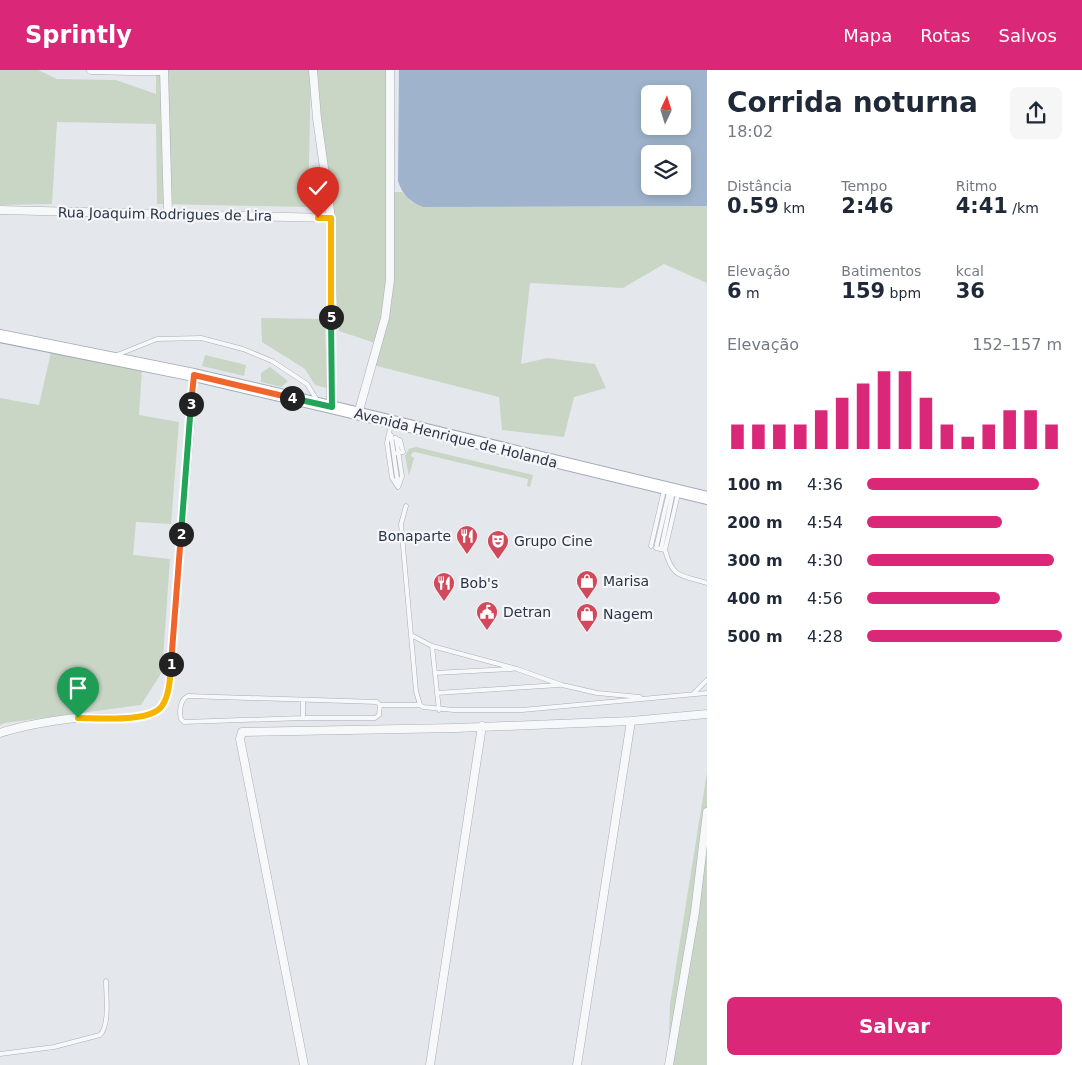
<!DOCTYPE html>
<html lang="pt">
<meta charset="utf-8">
<style>
body{margin:0;font-family:"DejaVu Sans",sans-serif;background:#f6f6f7;color:#1f2937;height:100vh;display:flex;flex-direction:column;font-size:19px;white-space:nowrap}
*{box-sizing:border-box;margin:0}
p{font-size:16px;color:#747a83}
.icon{flex:none;width:28px;height:28px;fill:none;stroke:currentColor;stroke-width:2;stroke-linecap:round;stroke-linejoin:round}
.map{position:relative;flex:1;overflow:hidden}
.drawer{display:flex;flex-direction:column;background:#fff;width:375px}
.drawer>*{flex:none}
.needle{width:32px;rotate:4deg}
.fabs{position:absolute;left:641px;top:15px;display:grid;gap:10px}
.fabs a{display:grid;place-items:center;width:50px;height:50px;border-radius:8px;background:#fff;box-shadow:0 2px 8px #0003;font-size:25px}
.pin{position:absolute;display:grid;place-items:center;width:42px;height:42px;color:#fff;margin:-51px -21px;border-radius:50% 50% 50% 0;rotate:-45deg;box-shadow:0 0 5px #0007}
.pin .icon{rotate:45deg}
.km{position:absolute;width:25px;height:25px;margin:-12px;border-radius:50%;background:#222;color:#fff;font-size:14px;line-height:25px;text-align:center}
.round{display:grid;place-items:center;flex:none;width:52px;height:52px;border-radius:8px;background:#f6f6f7}
.headline{display:flex;align-items:center;justify-content:space-between;height:85px;padding:0 20px}
h1{font-size:28px;font-weight:700;line-height:38px}
.metrics{display:grid;grid-template-columns:repeat(3,1fr);gap:8px;height:85px;padding:5px 20px}
.metrics div{display:grid;align-content:center}
.metrics b{font-size:21px;font-weight:700}
.metrics small{font-size:14px;font-weight:400}
.metrics p{font-size:14px}
.chart{height:140px;padding:10px 20px}
.chart p{display:flex;justify-content:space-between}
.chart svg{width:100%;height:90px;margin-top:5px;stroke:#db2777;stroke-width:6}
.action{display:flex;gap:10px;margin-top:auto;padding:10px 20px}
.action a{flex:1;height:58px;border-radius:8px;background:#db2777;color:#fff;font-size:20px;font-weight:700;line-height:58px;text-align:center}
ul{padding:0 20px;list-style:none;font-size:16px}
li{display:grid;grid-template-columns:80px 60px 1fr;align-items:center;height:38px}
li i{height:12px;border-radius:6px;background:#db2777}
header{display:flex;align-items:center;gap:30px;box-sizing:border-box;height:70px;padding:0 25px;background:#db2777;color:#fff}
header strong{font-size:24px}
nav{display:flex;gap:28px;margin-inline-start:auto;font-size:18px}
main{display:flex;flex:1;min-height:0}
.map>svg:first-child{display:block}
</style>
<header>
<strong>Sprintly</strong>
<nav><a>Mapa</a><a>Rotas</a><a>Salvos</a></nav>
</header>
<main>
<div class="map">
<svg width="707" height="995" viewBox="0 0 707 995">
<rect width="100%" height="100%" fill="#e4e7ec"/>
<path fill="#c9d6c5" d="M0,0H38L57,9L116,10L156,24V0H311L308,137L157,134L156,54L57,52L52,134L0,135Z
M315,0H388L391,122H402L411,132L423,137L707,136V213L664,194L623,218L530,213L521,294L547,288L595,294L606,318L574,327L564,367L502,360L499,327L373,295L378,274L339,261L329,132Z
M261,248L325,249L327,318L315,315L305,299L262,272Z
M51,282L142,299L139,345L179,352L171,454L136,452L133,485L170,489L162,602L141,635L5,653L0,655V328L39,335Z
M205,285L246,295L244,306L202,296Z
M270,297L288,311L281,317L261,312V303Z
M416,377L533,405L530,417L527,416L528,409L415,382L412,383L411,386L414,388L409,406L405,386L409,379Z
M707,702V995H668L670,934Z"/>
<path fill="#9fb4cc" fill-rule="evenodd" d="M399,0H707V136L423,137C410,132 403,126 398,111ZM650,24H682V56H650ZM650,84H682V116H650Z"/>
<g fill="none" stroke-linecap="round" stroke-linejoin="round">
<g stroke="#a9aeb7" stroke-width="5">
<path id="service" d="M117,285L157,269L201,268L243,279L272,291L307,314L317,330
M391,354L387,373L392,408L398,417
M391,365L398,415
M395,368L400,370L403,382L397,383
M396,368L402,406L399,415
M669,422L656,478L665,480C673,509 681,505 707,513
M406,436L401,454L416,621L420,635L423,637L454,640H522L707,623
M651,476L664,420
M661,479L673,422
M665,480L678,424
M411,565L432,576L439,640
M432,576L517,599L562,615L597,623L640,627
M435,603L512,599
M437,623L559,615
M694,623L707,610
M188,626L377,632L380,635L379,645L375,648H303L184,652L181,649C179,642 180,629 188,626Z
M380,635H420
M303,648V631
M0,984L54,977L100,965C110,955 106,925 106,911"/>
</g>
<g stroke="#a9aeb7" stroke-width="9">
<path id="minor" d="M91,0L131,1V0
M164,0L168,143
M313,0L317,48L331,148V337
M131,1H159
M0,140L331,148
M358,344L385,248L390,210V0
M0,663C24,655 50,651 75,648C95,646 144,653 158,640C168,632 169,616 170,604L194,305
M304,995L240,669L242,662L456,658L631,651L707,644
M430,995L482,656
M577,995L631,651
M669,995L695,842L707,742"/>
</g>
<g stroke="#a3abb8" stroke-width="14">
<path id="primary" d="M0,266L194,305L331,337L707,428"/>
</g>
<use href="#service" stroke="#f7f8fa" stroke-width="4"/>
<use href="#minor" stroke="#f7f8fa" stroke-width="8"/>
<use href="#primary" stroke="#fff" stroke-width="12"/>
</g>
<g fill="none" stroke-linecap="round" stroke-linejoin="round">
<g stroke="#fff" stroke-width="10">
<path id="split-1" d="M78,648C98,648 150,653 162,636C170,624 170,607 171,594"/>
</g>
<g stroke="#fff" stroke-width="10">
<path id="split-2" d="M171,594L181,464"/>
</g>
<g stroke="#fff" stroke-width="10">
<path id="split-3" d="M181,464L191,334"/>
</g>
<g stroke="#fff" stroke-width="10">
<path id="split-4" d="M191,334L194,305L292,328"/>
</g>
<g stroke="#fff" stroke-width="10">
<path id="split-5" d="M292,328L332,337L331,247"/>
</g>
<g stroke="#fff" stroke-width="10">
<path id="split-6" d="M318,148H331V247"/>
</g>
<use href="#split-1" stroke="#f5b400" stroke-width="6"/>
<use href="#split-2" stroke="#f0652b" stroke-width="6"/>
<use href="#split-3" stroke="#22a559" stroke-width="6"/>
<use href="#split-4" stroke="#f0652b" stroke-width="6"/>
<use href="#split-5" stroke="#22a559" stroke-width="6"/>
<use href="#split-6" stroke="#f5b400" stroke-width="6"/>
</g>
<defs>
<g id="restaurant-pin" transform="scale(1.125)"><path d="M0 17L-7.5 6A9.5 9.5 0 1 1 7.5 6Z" fill="#d1495b" stroke="#f4f6f9"/><path d="M-5-6h1v4h1v-4h1v4h1v-4h1v5L-1.5 .5V6h-2V.5L-5-1ZM5-6V6H3V1.5H1.5Q1.5-4 5-6Z" fill="#fff"/></g>
<g id="theatre-pin" transform="scale(1.125)"><path d="M0 17L-7.5 6A9.5 9.5 0 1 1 7.5 6Z" fill="#d1495b" stroke="#f4f6f9"/><path d="M-5-5.5Q0-4 5-5.5V0Q5 5 0 6Q-5 5-5 0ZM-3.3-2.5H-1v1.5H-3.3ZM1-2.5H3.3v1.5H1ZM-2.8 1Q0 5.5 2.8 1Z" fill="#fff"/></g>
<g id="shop-pin" transform="scale(1.125)"><path d="M0 17L-7.5 6A9.5 9.5 0 1 1 7.5 6Z" fill="#d1495b" stroke="#f4f6f9"/><path d="M-5-2.5h2.3a2.7 3.5 0 0 1 5.4 0H5L5.5 6h-11ZM-1.5-2.5h3a1.5 2.3 0 0 0-3 0Z" fill="#fff"/></g>
<g id="civic-pin" transform="scale(1.125)"><path d="M0 17L-7.5 6A9.5 9.5 0 1 1 7.5 6Z" fill="#d1495b" stroke="#f4f6f9"/><path d="M-.6-6.5H3V-4.5H.6V-3L4-1V1h2V6H-6V1h2V-1L-.6-3ZM-1.2 2.5V6h2.4V2.5Z" fill="#fff"/></g>
</defs>
<g fill-rule="evenodd">
<use href="#restaurant-pin" x="467" y="466"/>
<use href="#theatre-pin" x="498" y="471"/>
<use href="#shop-pin" x="587" y="511"/>
<use href="#restaurant-pin" x="444" y="513"/>
<use href="#civic-pin" x="487" y="542"/>
<use href="#shop-pin" x="587" y="544"/>
</g>
<g text-anchor="middle" dominant-baseline="central" stroke-width="4.5" stroke-linejoin="round" paint-order="stroke">
<g font-size="14" fill="#2b3445" stroke="#f4f6f9">
<text transform="translate(165 144) rotate(1)">Rua Joaquim Rodrigues de Lira</text>
<text transform="translate(456 368) rotate(14)">Avenida Henrique de Holanda</text>
</g>
<g font-size="14" fill="#2b3445" stroke="#f4f6f9" text-anchor="start">
<text x="451" y="466" text-anchor="end">Bonaparte</text>
<text x="514" y="471">Grupo Cine</text>
<text x="603" y="511">Marisa</text>
<text x="460" y="513">Bob's</text>
<text x="503" y="542">Detran</text>
<text x="603" y="544">Nagem</text>
</g>
</g>
</svg>
<div class="fabs">
<a><svg class="needle" viewBox="-14 -14 28 28"><path d="M0-13l5 13h-10z" fill="#e53935"/><path d="M0 13l5-13h-10z" fill="#747a83"/></svg></a>
<a><svg class="icon" aria-label="layers" viewBox="0 0 24 24"><path d="M12 4l9 5-9 5-9-5zM3 14l9 5 9-5"/></svg></a>
</div>
<div class="pin" style="left:78px;top:648px;background:#1e9e55"><svg class="icon" aria-label="arrive" viewBox="0 0 24 24"><path d="M6 21V4h12l-3 4 3 4H6"/></svg></div>
<div class="pin" style="left:318px;top:148px;background:#d93025"><svg class="icon" aria-label="check" viewBox="0 0 24 24"><path d="M5 12l5 5 9-10"/></svg></div>
<b class="km" style="left:171px;top:594px">1</b>
<b class="km" style="left:181px;top:464px">2</b>
<b class="km" style="left:191px;top:334px">3</b>
<b class="km" style="left:292px;top:328px">4</b>
<b class="km" style="left:331px;top:247px">5</b>
</div>
<section class="drawer">
<div class="headline"><div><h1>Corrida noturna</h1><p>18:02</p></div><a class="round"><svg class="icon" aria-label="share" viewBox="0 0 24 24"><path d="M12 15V3M7 8l5-5 5 5M5 13v7h14v-7"/></svg></a></div>
<div class="metrics">
<div><p>Distância</p><b>0.59<small> km</small></b></div>
<div><p>Tempo</p><b>2:46</b></div>
<div><p>Ritmo</p><b>4:41<small> /km</small></b></div>
</div>
<div class="metrics">
<div><p>Elevação</p><b>6<small> m</small></b></div>
<div><p>Batimentos</p><b>159<small> bpm</small></b></div>
<div><p>kcal</p><b>36</b></div>
</div>
<div class="chart"><p><span>Elevação</span>152–157 m</p>
<svg viewBox="0 0 160 44" preserveAspectRatio="none"><path d="M5 44V32M15 44V32M25 44V32M35 44V32M45 44V25M55 44V19M65 44V12M75 44V6M85 44V6M95 44V19M105 44V32M115 44V38M125 44V32M135 44V25M145 44V25M155 44V32"/></svg>
</div>
<ul>
<li><b>100 m</b>4:36<i style="width:88%"></i></li>
<li><b>200 m</b>4:54<i style="width:69%"></i></li>
<li><b>300 m</b>4:30<i style="width:96%"></i></li>
<li><b>400 m</b>4:56<i style="width:68%"></i></li>
<li><b>500 m</b>4:28<i style="width:100%"></i></li>
</ul>
<div class="action"><a>Salvar</a></div>
</section>
</main>
